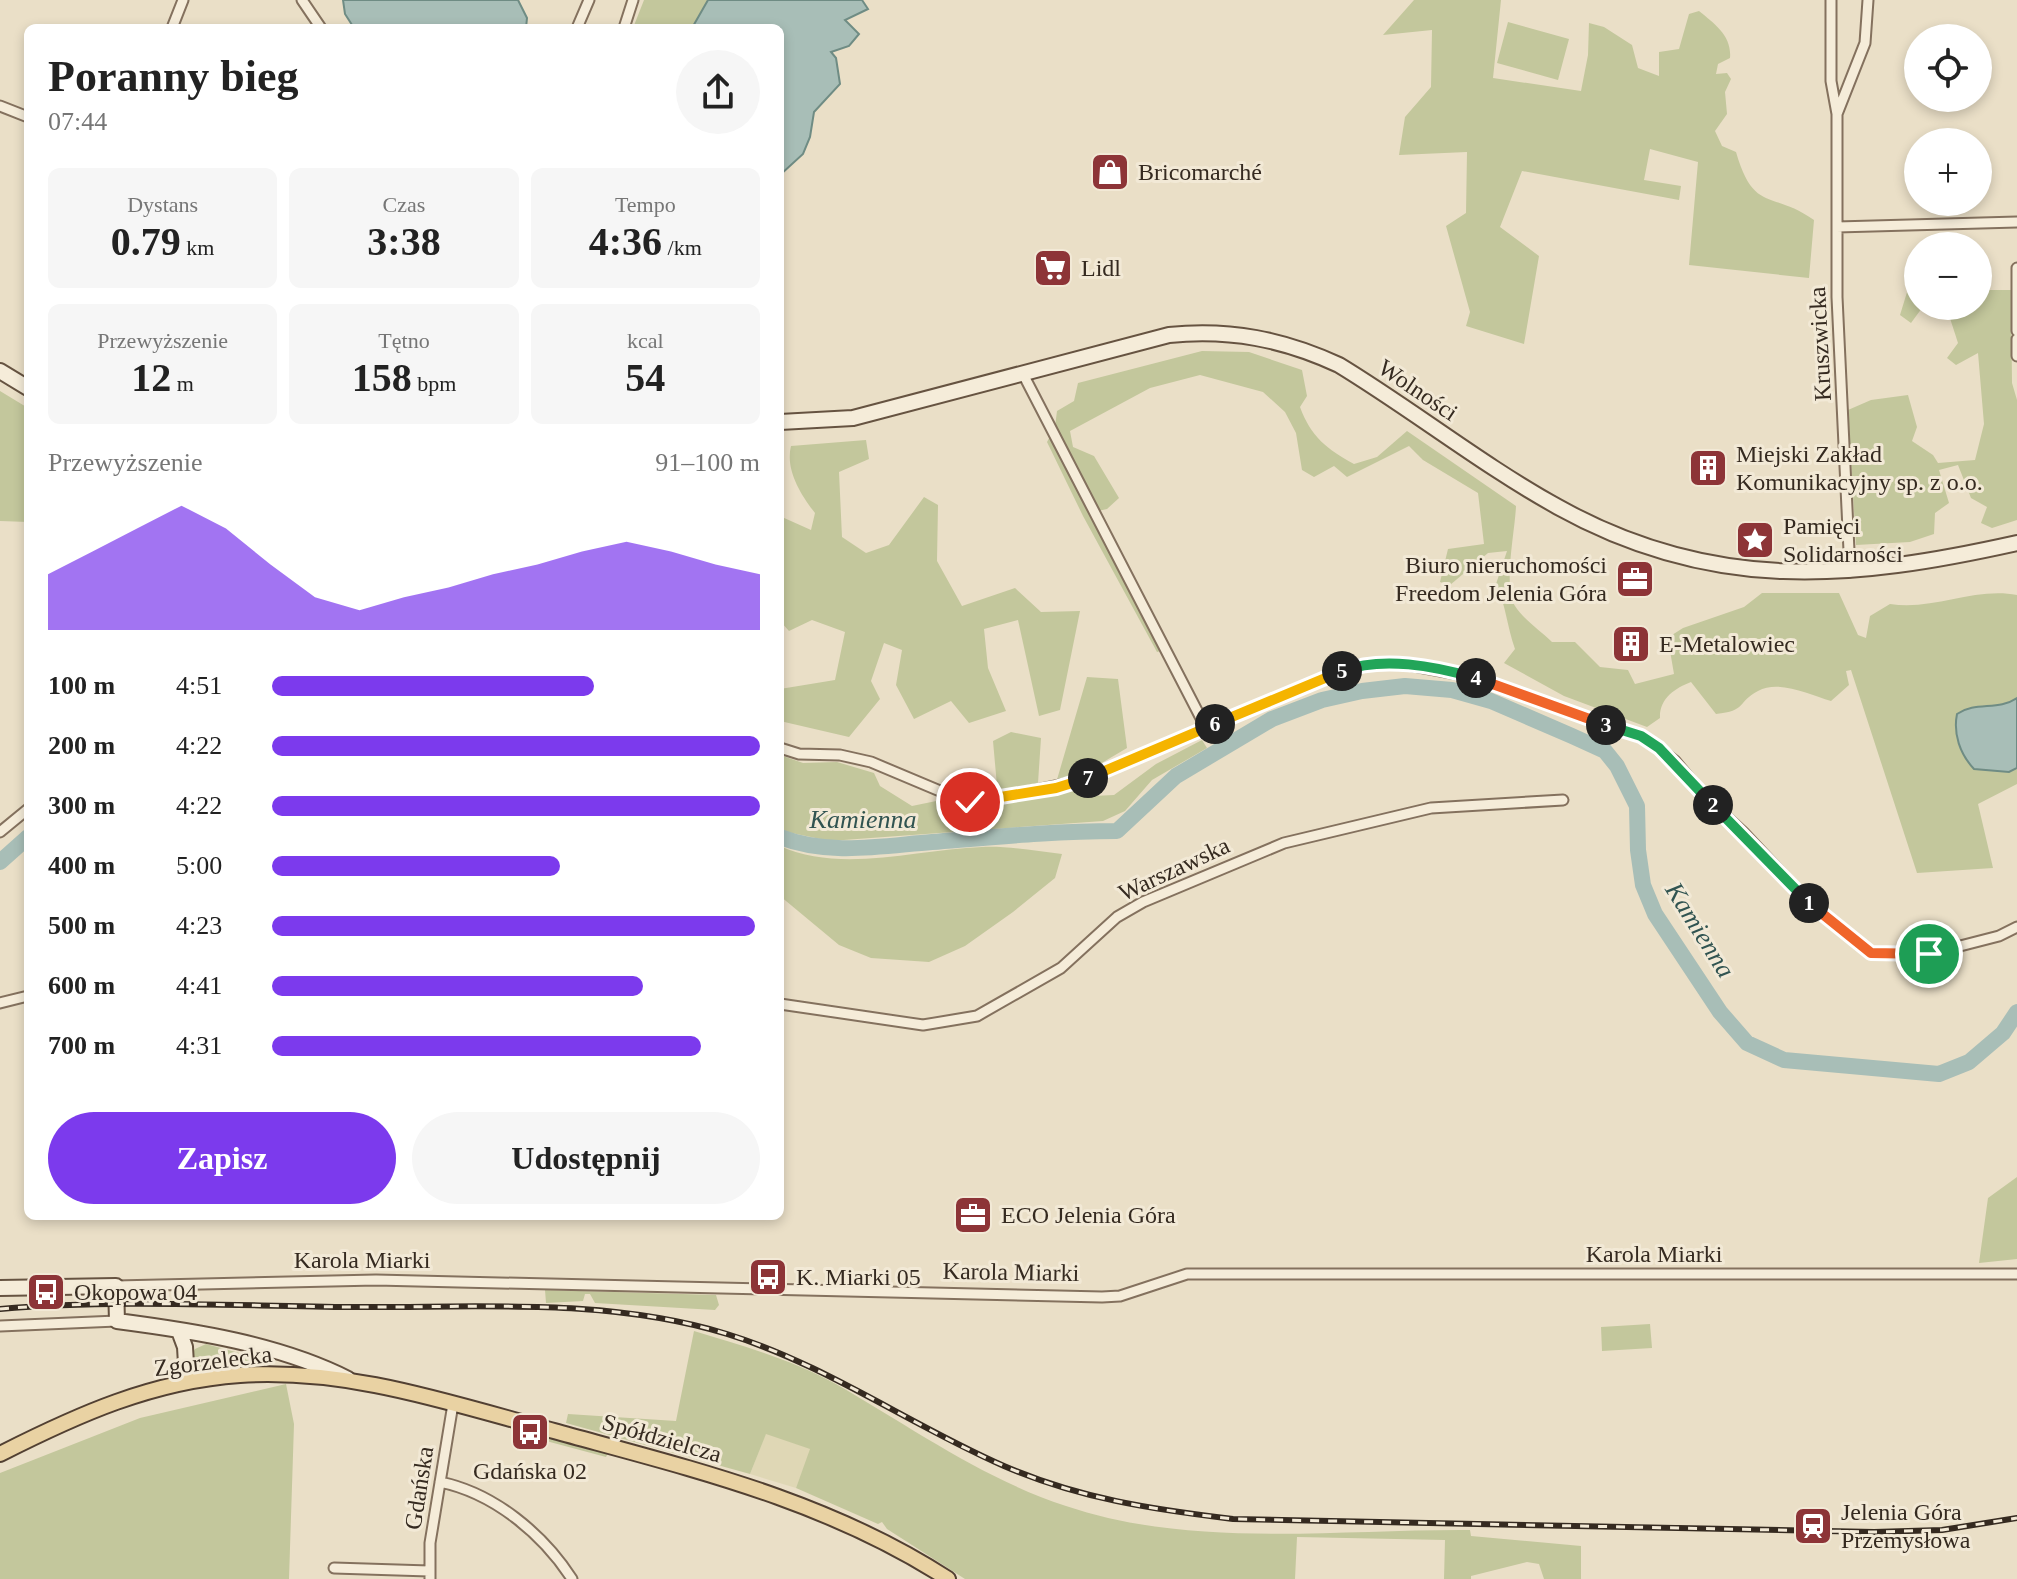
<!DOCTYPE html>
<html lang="pl">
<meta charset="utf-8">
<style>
body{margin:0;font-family:Georgia,serif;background:#f6f6f6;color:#222;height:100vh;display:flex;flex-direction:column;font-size:30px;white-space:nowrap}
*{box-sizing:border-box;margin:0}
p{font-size:26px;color:#767676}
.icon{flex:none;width:44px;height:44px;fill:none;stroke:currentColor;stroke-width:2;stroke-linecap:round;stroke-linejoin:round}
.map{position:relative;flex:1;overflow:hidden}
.drawer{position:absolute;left:24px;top:24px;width:760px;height:1196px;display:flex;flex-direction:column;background:#fff;border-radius:12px;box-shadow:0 4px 12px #0003}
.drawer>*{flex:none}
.buttons{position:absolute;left:1904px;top:24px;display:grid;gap:16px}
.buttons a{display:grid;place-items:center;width:88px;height:88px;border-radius:50%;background:#fff;box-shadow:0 4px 12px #0003;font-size:40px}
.pin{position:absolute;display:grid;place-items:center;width:68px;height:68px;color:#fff;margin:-34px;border:4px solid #fff;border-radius:50%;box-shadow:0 2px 8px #0007}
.km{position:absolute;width:40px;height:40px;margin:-20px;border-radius:50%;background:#222;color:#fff;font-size:22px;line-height:40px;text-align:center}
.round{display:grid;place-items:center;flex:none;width:84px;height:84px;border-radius:42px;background:#f6f6f6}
.summary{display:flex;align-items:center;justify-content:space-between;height:136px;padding:0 24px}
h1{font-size:44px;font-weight:700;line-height:60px}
.metrics{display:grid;grid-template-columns:repeat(3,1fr);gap:12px;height:136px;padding:8px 24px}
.metrics div{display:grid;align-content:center;border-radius:12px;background:#f6f6f6;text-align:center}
.metrics b{font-size:40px;font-weight:700}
.metrics small{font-size:22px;font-weight:400}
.metrics p{font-size:22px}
.chart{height:224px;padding:16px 24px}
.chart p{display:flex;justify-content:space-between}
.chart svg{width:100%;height:144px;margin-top:8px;fill:#7c3aed;opacity:.7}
.cta{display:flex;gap:16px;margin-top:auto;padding:16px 24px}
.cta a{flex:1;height:92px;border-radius:48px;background:#7c3aed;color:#fff;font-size:32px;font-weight:700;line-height:92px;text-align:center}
.cta a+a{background:#f6f6f6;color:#222}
ul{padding:0 24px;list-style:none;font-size:26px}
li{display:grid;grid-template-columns:128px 96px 1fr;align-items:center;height:60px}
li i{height:20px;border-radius:10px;background:#7c3aed}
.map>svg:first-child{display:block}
</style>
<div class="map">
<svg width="2017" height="1579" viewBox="0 0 2017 1579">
<rect width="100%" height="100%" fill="#eadfc7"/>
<path fill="#dfd7b5" d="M766,1433L811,1449L796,1488L750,1474Z"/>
<path fill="#c3c79c" d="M644,0H708L692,28H633Z
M1414,0H1501L1493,78L1581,91L1588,55L1589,23L1604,27L1632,45L1638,68L1659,76V52L1679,49L1689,14L1699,11C1715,24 1732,36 1730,58L1718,64L1716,74L1727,73L1731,79L1725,92L1727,114L1715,131L1722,146L1736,152C1754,214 1772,190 1814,220L1809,278L1689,265L1698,162L1650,149L1644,180L1681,186L1679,200L1522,171L1500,227L1539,256L1524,344L1466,326L1470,312L1446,226L1466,213L1467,152L1399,155L1405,117L1431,87L1432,30L1383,35Z
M1508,22L1569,39L1558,80L1497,63Z
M1908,289L1918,290V306H1978V290H2011L2012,383L2017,400V520L1992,528L1981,523L1987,507L1971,498L1958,465L1939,470L1949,503L1935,513L1934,534L1910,542L1856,545L1848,410L1871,400L1908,395L1917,427L1912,441L1933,455L1938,463L1975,460L1984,424L1978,353L1956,365L1947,358L1958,343L1947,309L1922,308L1911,323L1900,315Z
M1202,351L1249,352L1302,370L1307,396L1300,407C1311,437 1327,449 1354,464L1377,457L1407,431L1516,506C1515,531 1503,588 1515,606C1523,619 1541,631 1552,642H1575L1600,667L1628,670L1635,684L1674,674L1669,645L1672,635L1683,628L1744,607L1762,593H1839L1858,635L1866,638L1870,616L1890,604C1933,611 1974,587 2017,595V784L1978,804L1993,868L1917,873L1851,670L1846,671L1849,685L1831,701C1810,695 1779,679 1758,691C1737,702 1747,711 1716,714L1691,682C1675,688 1659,699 1660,718L1647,727L1564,696L1504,663L1515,649C1507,627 1506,605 1496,584L1507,551L1488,553L1450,585L1440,582L1448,549L1484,544L1478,493L1423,460L1409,446L1347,477L1334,466L1314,477L1302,470L1296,433L1285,412L1263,392L1200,375L1150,388L1070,431L1073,447L1094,456L1119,498L1107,509L1089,513L1161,651L1157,652L1083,516L1047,442L1055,427L1057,411L1074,401L1078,383Z
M0,391L28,408V522L0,521Z
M866,440L869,459L839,472L842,537L866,553L889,545L924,497L938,505L937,561L962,606L1015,588L1041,612L1080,611L1060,710L1039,716L1018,620L984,629L988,668L1006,711L969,723L951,701L914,719L896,685L902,650L884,643L871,681L880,699L849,737L780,721V689L835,680L845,632L812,620L789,631L780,621V489L782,517L811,530L815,513C801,495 785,470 791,446Z
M1087,677L1118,679L1127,748L1095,767L1093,796L1114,795L1156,764L1202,740L1207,748L1152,780L1125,811L1103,821L830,841L787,832L780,827V755L803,763L837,762L874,773L880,786L912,806L941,800L968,822H990L999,808L993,741L1011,732L1041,738L1038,783H1056Z
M780,846C841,874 918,849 982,847C1009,846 1035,851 1062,854L1055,878L1013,912L965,946L929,962L871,958L839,945L780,896Z
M2017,1177V1259L1979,1263L1988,1198Z
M545,1290L716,1295L719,1305L715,1310L595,1303L590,1294H585L583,1301L546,1303Z
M1650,1324L1652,1348L1602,1351L1601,1327Z
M694,1331C741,1345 793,1360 836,1384C911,1427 983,1479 1066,1506C1193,1549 1338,1529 1470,1530L1471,1536L1581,1546V1579H1544L1539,1564L1527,1562L1471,1576V1579H1444L1445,1540L1297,1537L1295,1579H965L887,1529L882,1522L878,1524L796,1488L810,1449L766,1434L750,1474L566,1423L568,1414L676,1421Z
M206,1344L265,1360L267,1363L200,1371L191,1356L195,1349Z
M286,1384L294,1424L289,1579H0V1473L140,1418Z
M535,1434L605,1452L608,1453L606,1457L535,1438Z"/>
<path fill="#a8beb7" stroke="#6f8c84" stroke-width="2" d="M343,0H518L527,18L526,28H354L345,14Z
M708,0H862L868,9L845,20L859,34L849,46L831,52L836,58L840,84L814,112L810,137L803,154L780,175V28H692Z
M2017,698V768L2009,772L1974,769C1960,754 1953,734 1957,714C1976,701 1998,711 2017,698Z"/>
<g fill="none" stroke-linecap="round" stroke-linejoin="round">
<path stroke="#a8beb7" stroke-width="16" d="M780,837C829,856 881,846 932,842C994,837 1055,831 1117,831L1176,776L1272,719L1322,700L1362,691L1405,686L1452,690L1491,701L1572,736L1605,751L1617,766L1637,806L1638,850L1643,885L1655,914L1720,1012L1747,1043L1784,1060L1939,1074L1969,1062L2003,1033L2017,1012
M0,862L28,837"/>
<g stroke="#84715e" stroke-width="13">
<path id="street" d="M302,0L321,28
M1831,0V81L1837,114V297L1850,572
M172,28L183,0
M577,28L589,0
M624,28L633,0
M0,106L28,117
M1837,114L1865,43L1868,0
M1837,227L2017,222
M2017,268V331
M2017,339V356
M1023,374L1206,728
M780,748L799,754L840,755L871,762L959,799L983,801L1083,780L1358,665L1403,664L1473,677L1646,739L1675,761L1706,798L1743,832L1815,909L1871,953L1929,954L1999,936L2017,927
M0,832L28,809
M0,1003L28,996
M780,1004L923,1025L977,1016L1061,968L1117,917L1143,902L1284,843L1431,808L1563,800
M116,1286L376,1280L1102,1297L1120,1296L1187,1274H2017
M0,1326L117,1321
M440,1482C494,1493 543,1534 572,1579
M334,1568L429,1571
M430,1579V1543L453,1404"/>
</g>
<g stroke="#665341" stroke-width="18">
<path id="secondary" d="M0,371L28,388
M780,422L853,418L1169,335C1230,329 1283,339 1339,365C1413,410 1482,465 1558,507C1713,593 1851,580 2017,543
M0,1288L116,1286L117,1321C194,1331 279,1344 348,1379
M179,1331L185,1347L187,1381"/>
</g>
<g stroke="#524032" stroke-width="18">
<path id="primary" d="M0,1454C77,1415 152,1381 240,1375C349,1368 450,1403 554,1431C692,1469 826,1500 948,1579"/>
</g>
<use href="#street" stroke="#f5ecd9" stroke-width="9"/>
<use href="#secondary" stroke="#f5ecd9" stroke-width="14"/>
<use href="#primary" stroke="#e9d2a3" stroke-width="14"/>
<g stroke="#352a20" stroke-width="6">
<path id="rail" d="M0,1309C117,1299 235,1306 352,1307C475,1308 607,1297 727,1334C825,1364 910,1425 1004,1466C1081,1499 1151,1509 1233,1519L1874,1532L1942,1530L2017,1518"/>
</g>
<use href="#rail" stroke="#f2e9d6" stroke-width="3" stroke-dasharray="9" stroke-linecap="butt"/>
</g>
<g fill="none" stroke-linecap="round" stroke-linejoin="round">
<g stroke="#fff" stroke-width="16">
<path id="split-1" d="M1809,903L1871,953L1929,954"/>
</g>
<g stroke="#fff" stroke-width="16">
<path id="split-2" d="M1713,805L1809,903"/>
</g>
<g stroke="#fff" stroke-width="16">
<path id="split-3" d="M1606,725L1641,736L1659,748L1713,805"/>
</g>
<g stroke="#fff" stroke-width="16">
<path id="split-4" d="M1476,678L1606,725"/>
</g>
<g stroke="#fff" stroke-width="16">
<path id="split-5" d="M1342,671C1383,656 1434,666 1476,678"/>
</g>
<g stroke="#fff" stroke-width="16">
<path id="split-6" d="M1215,724L1342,671"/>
</g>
<g stroke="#fff" stroke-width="16">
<path id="split-7" d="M1088,778L1215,724"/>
</g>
<g stroke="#fff" stroke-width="16">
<path id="split-8" d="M970,802L1056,788L1088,778"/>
</g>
<use href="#split-1" stroke="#f0652b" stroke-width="10"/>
<use href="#split-2" stroke="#22a559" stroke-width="10"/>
<use href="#split-3" stroke="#22a559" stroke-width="10"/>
<use href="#split-4" stroke="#f0652b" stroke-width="10"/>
<use href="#split-5" stroke="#22a559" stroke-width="10"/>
<use href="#split-6" stroke="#f5b400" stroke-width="10"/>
<use href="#split-7" stroke="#f5b400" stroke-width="10"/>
<use href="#split-8" stroke="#f5b400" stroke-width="10"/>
</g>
<defs>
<g id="shop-square" transform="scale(2)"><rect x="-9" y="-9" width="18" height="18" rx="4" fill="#8d3437" stroke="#f2e9d6"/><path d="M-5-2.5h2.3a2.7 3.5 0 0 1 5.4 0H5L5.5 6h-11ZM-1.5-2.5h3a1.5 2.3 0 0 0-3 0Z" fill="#fff"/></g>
<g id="supermarket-square" transform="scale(2)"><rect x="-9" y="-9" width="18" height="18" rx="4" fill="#8d3437" stroke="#f2e9d6"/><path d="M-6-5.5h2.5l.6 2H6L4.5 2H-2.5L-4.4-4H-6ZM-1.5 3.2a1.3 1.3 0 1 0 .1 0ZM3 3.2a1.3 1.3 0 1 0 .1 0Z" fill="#fff"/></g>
<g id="building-square" transform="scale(2)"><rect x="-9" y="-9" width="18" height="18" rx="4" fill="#8d3437" stroke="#f2e9d6"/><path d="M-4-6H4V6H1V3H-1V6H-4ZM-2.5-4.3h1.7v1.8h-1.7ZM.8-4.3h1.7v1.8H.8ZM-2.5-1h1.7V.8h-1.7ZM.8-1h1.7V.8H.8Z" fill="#fff"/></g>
<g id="sight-square" transform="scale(2)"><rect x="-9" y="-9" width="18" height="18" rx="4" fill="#8d3437" stroke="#f2e9d6"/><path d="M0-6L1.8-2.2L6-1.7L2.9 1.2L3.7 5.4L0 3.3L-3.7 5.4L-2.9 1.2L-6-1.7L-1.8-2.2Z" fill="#fff"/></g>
<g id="office-square" transform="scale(2)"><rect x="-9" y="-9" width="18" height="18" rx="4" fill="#8d3437" stroke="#f2e9d6"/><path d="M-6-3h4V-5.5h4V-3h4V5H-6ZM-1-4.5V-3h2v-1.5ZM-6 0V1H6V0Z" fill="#fff"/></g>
<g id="bus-square" transform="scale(2)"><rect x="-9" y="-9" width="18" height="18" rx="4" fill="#8d3437" stroke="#f2e9d6"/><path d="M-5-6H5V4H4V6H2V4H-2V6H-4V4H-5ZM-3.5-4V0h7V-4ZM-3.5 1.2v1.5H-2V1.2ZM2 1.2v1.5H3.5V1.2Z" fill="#fff"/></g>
<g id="station-square" transform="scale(2)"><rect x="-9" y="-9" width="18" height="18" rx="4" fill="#8d3437" stroke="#f2e9d6"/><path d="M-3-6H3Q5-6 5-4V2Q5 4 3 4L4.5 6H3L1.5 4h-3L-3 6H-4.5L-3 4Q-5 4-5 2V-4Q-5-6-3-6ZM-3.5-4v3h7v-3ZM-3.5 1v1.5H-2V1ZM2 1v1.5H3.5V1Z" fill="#fff"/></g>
</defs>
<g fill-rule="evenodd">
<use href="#shop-square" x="1110" y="172"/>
<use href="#supermarket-square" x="1053" y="268"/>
<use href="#building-square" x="1708" y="468"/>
<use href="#sight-square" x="1755" y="540"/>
<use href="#office-square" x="1635" y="579"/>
<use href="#building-square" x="1631" y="644"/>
<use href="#office-square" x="973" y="1215"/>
<use href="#bus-square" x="768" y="1277"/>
<use href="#bus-square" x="46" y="1292"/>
<use href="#bus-square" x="530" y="1432"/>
<use href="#station-square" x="1813" y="1526"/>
</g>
<g text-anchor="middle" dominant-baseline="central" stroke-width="6" stroke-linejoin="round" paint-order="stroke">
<g font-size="24" fill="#352a20" stroke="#f2e9d6" text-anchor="start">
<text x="1138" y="172">Bricomarché</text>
<text x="1081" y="268">Lidl</text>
<text x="1736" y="454">Miejski Zakład<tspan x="1736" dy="28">Komunikacyjny sp. z o.o.</tspan></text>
<text x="1783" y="526">Pamięci<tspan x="1783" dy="28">Solidarności</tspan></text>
<text x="1607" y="565" text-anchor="end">Biuro nieruchomości<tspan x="1607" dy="28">Freedom Jelenia Góra</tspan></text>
<text x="1659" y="644">E-Metalowiec</text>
<text x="1001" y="1215">ECO Jelenia Góra</text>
<text x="796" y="1277">K. Miarki 05</text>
<text x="74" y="1292">Okopowa 04</text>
<text x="530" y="1471" text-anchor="middle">Gdańska 02</text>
<text x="1841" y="1512">Jelenia Góra<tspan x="1841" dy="28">Przemysłowa</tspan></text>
</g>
<g font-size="24" fill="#352a20" stroke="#f2e9d6">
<text transform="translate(1820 344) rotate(-93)">Kruszwicka</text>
<text transform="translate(1418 390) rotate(34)">Wolności</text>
<text transform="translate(1174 869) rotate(-25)">Warszawska</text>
<text x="1654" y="1254">Karola Miarki</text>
<text x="362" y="1260">Karola Miarki</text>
<text transform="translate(1011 1272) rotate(1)">Karola Miarki</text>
<text transform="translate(213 1361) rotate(-7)">Zgorzelecka</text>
<text transform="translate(662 1438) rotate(16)">Spółdzielcza</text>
<text transform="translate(419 1488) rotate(-81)">Gdańska</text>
</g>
<g font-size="26" font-style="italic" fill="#315451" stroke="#f2e9d6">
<text x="863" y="819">Kamienna</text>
<text transform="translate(1700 930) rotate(58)">Kamienna</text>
</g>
</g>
</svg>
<div class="buttons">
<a><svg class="icon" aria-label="locate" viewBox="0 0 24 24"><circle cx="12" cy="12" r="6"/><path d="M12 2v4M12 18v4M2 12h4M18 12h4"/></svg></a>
<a>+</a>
<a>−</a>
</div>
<div class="pin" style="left:1929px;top:954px;background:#1e9e55"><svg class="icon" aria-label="arrive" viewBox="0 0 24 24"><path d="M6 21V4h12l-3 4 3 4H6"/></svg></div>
<div class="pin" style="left:970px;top:802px;background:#d93025"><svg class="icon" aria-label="check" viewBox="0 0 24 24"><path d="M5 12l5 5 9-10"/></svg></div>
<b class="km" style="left:1809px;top:903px">1</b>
<b class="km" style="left:1713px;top:805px">2</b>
<b class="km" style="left:1606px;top:725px">3</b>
<b class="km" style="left:1476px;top:678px">4</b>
<b class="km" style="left:1342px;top:671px">5</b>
<b class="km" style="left:1215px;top:724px">6</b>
<b class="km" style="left:1088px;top:778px">7</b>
<section class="drawer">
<div class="summary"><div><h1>Poranny bieg</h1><p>07:44</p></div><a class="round"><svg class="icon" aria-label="share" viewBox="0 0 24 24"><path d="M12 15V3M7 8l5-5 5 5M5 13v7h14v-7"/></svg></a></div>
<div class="metrics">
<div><p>Dystans</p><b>0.79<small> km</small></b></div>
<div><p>Czas</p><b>3:38</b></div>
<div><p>Tempo</p><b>4:36<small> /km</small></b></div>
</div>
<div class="metrics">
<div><p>Przewyższenie</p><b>12<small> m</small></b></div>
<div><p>Tętno</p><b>158<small> bpm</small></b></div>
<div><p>kcal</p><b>54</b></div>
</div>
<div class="chart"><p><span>Przewyższenie</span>91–100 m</p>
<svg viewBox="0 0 160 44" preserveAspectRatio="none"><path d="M0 44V27L10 20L20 13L30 6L40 13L50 24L60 34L70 38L80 34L90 31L100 27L110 24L120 20L130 17L140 20L150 24L160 27V44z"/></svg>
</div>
<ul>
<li><b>100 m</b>4:51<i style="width:66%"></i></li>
<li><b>200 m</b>4:22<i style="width:100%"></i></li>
<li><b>300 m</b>4:22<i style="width:100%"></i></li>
<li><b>400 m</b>5:00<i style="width:59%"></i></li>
<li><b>500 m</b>4:23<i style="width:99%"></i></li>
<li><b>600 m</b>4:41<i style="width:76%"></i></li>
<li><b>700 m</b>4:31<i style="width:88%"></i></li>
</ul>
<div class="cta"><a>Zapisz</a><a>Udostępnij</a></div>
</section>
</div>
